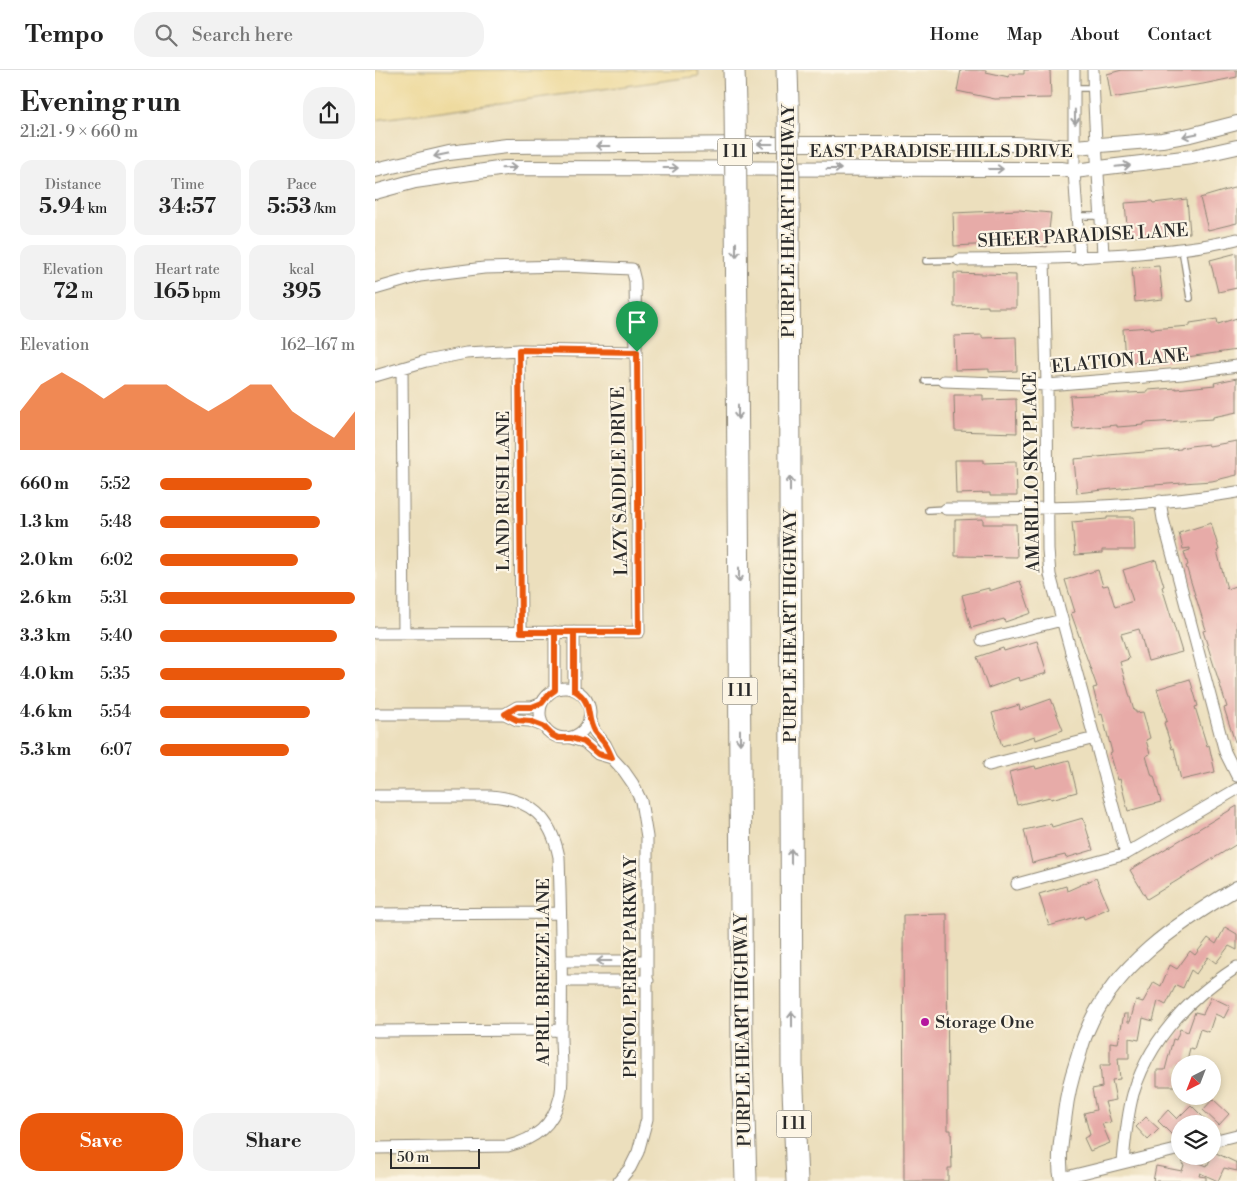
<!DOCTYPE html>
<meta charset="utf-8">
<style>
body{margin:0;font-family:"Libre Bodoni",serif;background:#f2f2f2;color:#222;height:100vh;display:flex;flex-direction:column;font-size:19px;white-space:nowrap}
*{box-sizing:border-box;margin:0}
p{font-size:16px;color:#767676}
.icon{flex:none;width:28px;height:28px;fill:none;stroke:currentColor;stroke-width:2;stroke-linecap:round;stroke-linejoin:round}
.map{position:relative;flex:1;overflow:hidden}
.drawer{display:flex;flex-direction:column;background:#fff;width:375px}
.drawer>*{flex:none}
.needle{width:32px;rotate:222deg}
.tools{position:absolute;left:796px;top:985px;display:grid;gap:10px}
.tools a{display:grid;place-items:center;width:50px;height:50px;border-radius:50%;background:#fff;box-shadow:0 2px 8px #0003;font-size:25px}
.scale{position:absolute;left:15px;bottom:12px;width:90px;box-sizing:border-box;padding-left:5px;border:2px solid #2b2b2b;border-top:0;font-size:14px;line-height:18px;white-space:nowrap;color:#2b2b2b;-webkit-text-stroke:4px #fcf5e5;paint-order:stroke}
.pin{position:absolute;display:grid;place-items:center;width:42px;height:42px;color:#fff;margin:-51px -21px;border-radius:50% 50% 50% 0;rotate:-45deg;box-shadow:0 0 5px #0007}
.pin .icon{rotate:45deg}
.round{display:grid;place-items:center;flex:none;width:52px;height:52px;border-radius:20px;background:#f2f2f2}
.summary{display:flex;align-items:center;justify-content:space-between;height:85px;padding:0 20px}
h1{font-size:28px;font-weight:700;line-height:38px}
.stats{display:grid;grid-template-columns:repeat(3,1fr);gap:8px;height:85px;padding:5px 20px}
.stats div{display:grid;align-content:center;border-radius:12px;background:#f2f2f2;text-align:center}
.stats b{font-size:21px;font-weight:700}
.stats small{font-size:14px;font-weight:400}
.stats p{font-size:14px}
.chart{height:140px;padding:10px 20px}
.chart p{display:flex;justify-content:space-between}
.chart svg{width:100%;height:90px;margin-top:5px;fill:#ea580c;opacity:.7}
.primary-button{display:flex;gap:10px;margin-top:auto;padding:10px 20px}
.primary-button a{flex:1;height:58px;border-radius:20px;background:#ea580c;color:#fff;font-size:20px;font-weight:700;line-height:58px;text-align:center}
.primary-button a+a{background:#f2f2f2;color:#222}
ul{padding:0 20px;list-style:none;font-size:16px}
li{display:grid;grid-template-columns:80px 60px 1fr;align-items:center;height:38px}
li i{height:12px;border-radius:6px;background:#ea580c}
header{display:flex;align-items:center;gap:30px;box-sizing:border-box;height:70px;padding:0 25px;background:#fff;border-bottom:1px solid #e0e0e0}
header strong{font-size:24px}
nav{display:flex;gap:28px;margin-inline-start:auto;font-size:18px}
.search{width:350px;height:45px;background:#f2f2f2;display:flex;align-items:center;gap:12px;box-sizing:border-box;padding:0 18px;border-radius:20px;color:#767676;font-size:19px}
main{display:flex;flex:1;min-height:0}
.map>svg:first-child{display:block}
</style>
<header>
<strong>Tempo</strong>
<div class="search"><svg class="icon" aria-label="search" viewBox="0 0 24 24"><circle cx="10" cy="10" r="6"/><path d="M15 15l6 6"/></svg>Search here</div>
<nav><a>Home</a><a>Map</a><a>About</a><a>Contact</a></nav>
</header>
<main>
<section class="drawer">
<div class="summary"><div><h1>Evening run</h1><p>21:21 · 9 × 660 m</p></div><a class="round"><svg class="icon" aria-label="share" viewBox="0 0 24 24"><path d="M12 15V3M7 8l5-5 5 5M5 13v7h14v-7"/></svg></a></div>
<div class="stats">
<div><p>Distance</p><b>5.94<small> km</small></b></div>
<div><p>Time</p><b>34:57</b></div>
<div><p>Pace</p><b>5:53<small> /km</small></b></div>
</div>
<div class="stats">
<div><p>Elevation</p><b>72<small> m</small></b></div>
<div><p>Heart rate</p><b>165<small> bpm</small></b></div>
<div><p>kcal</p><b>395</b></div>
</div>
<div class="chart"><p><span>Elevation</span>162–167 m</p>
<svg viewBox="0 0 160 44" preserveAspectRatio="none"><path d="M0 44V25L10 12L20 6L30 12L40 19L50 12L60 12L70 12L80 19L90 25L100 19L110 12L120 12L130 25L140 32L150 38L160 25V44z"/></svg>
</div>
<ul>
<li><b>660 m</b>5:52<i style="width:78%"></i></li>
<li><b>1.3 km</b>5:48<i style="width:82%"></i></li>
<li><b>2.0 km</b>6:02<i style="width:71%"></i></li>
<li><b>2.6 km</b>5:31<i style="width:100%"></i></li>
<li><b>3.3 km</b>5:40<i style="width:91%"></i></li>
<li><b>4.0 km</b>5:35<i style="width:95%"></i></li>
<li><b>4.6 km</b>5:54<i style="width:77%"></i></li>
<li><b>5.3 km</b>6:07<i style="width:66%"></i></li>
</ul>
<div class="primary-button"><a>Save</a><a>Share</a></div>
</section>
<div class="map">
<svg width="862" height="1111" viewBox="0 0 862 1111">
<rect width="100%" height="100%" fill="#fcf5e5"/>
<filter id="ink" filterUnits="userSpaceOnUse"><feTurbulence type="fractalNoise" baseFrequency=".02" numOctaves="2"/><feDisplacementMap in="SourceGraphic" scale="10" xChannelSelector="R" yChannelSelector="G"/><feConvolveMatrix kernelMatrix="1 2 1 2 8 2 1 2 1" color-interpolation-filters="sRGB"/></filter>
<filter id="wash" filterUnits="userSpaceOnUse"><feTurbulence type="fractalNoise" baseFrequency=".0096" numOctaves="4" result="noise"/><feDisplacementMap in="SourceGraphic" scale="20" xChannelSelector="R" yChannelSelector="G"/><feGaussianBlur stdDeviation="1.12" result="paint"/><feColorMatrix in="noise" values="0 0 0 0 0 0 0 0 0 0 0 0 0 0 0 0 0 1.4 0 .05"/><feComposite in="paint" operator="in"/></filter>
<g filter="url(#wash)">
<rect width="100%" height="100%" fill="#ecdfbd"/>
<path fill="#eeda9e" stroke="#8c8264" d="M0,0H323L324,6L0,50Z"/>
<g id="blocks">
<path fill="#e7aba8" d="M586,0H611V2L634,7V4H649V0H675L676,28L620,29L582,21Z
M747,0H862V7L828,14L736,28L732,4Z
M862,117V153L833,160L825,128Z
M812,129L815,163L753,167L750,133L777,131L778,133Z
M644,140L676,143L672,177L639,173L579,176L578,143Z
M862,183V218L843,222L835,190Z
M784,196L788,229L760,232L757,198Z
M579,203L641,205V238H613V236L579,237Z
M862,248V280L812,287V290L750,293L748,259L775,257L776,259L815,256V253L842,249L843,254Z
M607,265V268L641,267L642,301L614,302V299L580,300L579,266Z
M862,308V342L838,347V349L769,353V355L742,357V355L698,359L695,326L773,322V320L801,318V319L840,315L839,313Z
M579,325H608V330L641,329L642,363L580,361Z
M862,371V405L837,411L764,416L702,423L699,389L733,386V385L806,379V378L815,376L833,374L834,376Z
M580,390H608V393L641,392L642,426H615V423L581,424Z
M732,447H759L760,480H727V483L700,485L697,452L732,449Z
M608,449V454H641L642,487L580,486V450Z
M836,453L844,480L842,481L852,519L860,516L862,522V672H860L849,638L852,637L828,561L831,560L811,496L813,495L809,482L815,480V478L808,479L804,463Z
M781,490L789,516L787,517L807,582L773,591L764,559L746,564L754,589L745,592L759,641H761V643L768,642L775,668L771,670L775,684L771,686L777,706H779L786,732L753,741L745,709L743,710L735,683L737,682L727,644L725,645L718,618L722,617L696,543L700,542L690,510L723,500L728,516L733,515L740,537L758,531L748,500Z
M645,511L656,543L630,552L629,549L596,558L587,525L614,518V521Z
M662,571L672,603L645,611L644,607L613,618L602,587L628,578L629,581Z
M815,609L823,636L820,637L832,676L834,675L840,702L806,710L799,678L797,679L789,653L792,651L782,619Z
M676,629L688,660L661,670L660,666L627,676L617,643L644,635L645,640Z
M694,690L702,722L676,729L675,727L642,735L634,702L660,696L661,699Z
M862,736V774L772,829L755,800Z
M708,748L718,780L691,788L690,785L657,793L649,760L676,754L677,757Z
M721,808L734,838L709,849L708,846L674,856L664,824L691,816L692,821Z
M572,844L573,1060H576L577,1098H573V1111H529L528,845Z
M850,857L862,864V880L854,876L841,893L833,887L821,904L816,900L808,918L801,915L791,935L783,931L778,951L768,948L764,970L754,968V988H743L745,1009L737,1010L741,1030L730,1032L736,1052L727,1054L735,1073L715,1081L709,1068L715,1065L709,1043L721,1040L717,1019L727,1017L725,995H735V972L743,973L749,944H753V952H755L761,930L768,932L779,912L786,916L795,895L802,899L815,881L820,885L833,868L841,874Z
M836,927L855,936L849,948L840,944L834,962L825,959L819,979L815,978L811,994H805V997L801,996L802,1016H782V1000H790L798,969L801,970L805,959L813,962L820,942L828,944Z
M838,1029L854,1044L844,1055L828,1040Z
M816,1035L830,1049L825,1054H805V1059L798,1066L783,1051L793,1040L802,1049Z
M771,1047L784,1059L773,1070L761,1057Z
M839,1082L862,1093V1101L849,1098L843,1111L825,1103L824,1106L831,1107V1111H778L781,1096L807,1101L809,1095L807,1094L810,1087L832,1096Z"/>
</g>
</g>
<g filter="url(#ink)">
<use href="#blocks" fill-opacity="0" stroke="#8c8574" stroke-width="1"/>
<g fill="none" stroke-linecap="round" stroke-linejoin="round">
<g stroke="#8c8574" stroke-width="8">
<path id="service" d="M699,18H718
M703,146H725
M807,179L815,228
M551,191L584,190
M550,311H569
M553,440L571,439"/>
</g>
<g stroke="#8c8574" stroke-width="13">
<path id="minor" d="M699,0V101L705,188
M718,0C719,62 725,124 728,185
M669,189L672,315L673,480L675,505L751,784
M584,190C641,190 696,188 752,184C789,181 826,178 862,169
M0,219L45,206L109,198L189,196L257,199L260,211L261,282L264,562L0,563
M144,280L146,562
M27,298L29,563
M0,306L51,291L91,283L144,280L261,282
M569,311L672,315L807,304L862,296
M785,431L788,449L850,682L862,706
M571,439C668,439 766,438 862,422
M180,562V620
M199,562V620
M607,570L687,550
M165 643a25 25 0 1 1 50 0a25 25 0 1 1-50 0Z
M0,644H130L142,650L155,651L168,656
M130,644L142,637H157L167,633
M214,648L220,662L230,674L237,688L249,701L258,714L266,731L272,767V1049L263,1082L255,1098L244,1111
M196,668L209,672L223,684L237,688
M614,695L720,668
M0,726H116C155,729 176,747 184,787C186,846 187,906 186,966C186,982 189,1013 185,1027C178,1056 160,1069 133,1076L0,1078
M642,814L751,784L862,719
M0,844L185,843
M186,891H272
M187,911H273
M0,961L186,960
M838,1071L862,1065
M748,1092C750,1070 752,1046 758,1024C775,968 814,928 862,897
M687,1108L805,1079"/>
</g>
<g stroke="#8c8574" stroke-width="16">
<path id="tertiary" d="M0,100L74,83L132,76L386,74H640L700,77L787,70L815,65L862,53
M0,122L40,111L130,98L686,99L699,101L817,87L862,77
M687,1111C682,1088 687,1066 690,1043C692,1025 696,1009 702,991C705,982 707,972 711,963C738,896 803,853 862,818"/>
</g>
<g stroke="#8c8574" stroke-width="23">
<path id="motorway" d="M359,0L360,34
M412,0L413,33
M414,130L417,997L422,1111
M361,131L367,981L371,1111"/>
</g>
<use href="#service" stroke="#fff" stroke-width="5.5"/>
<use href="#minor" stroke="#fff" stroke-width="11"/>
<use href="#tertiary" stroke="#fff" stroke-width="14"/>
<use href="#motorway" stroke="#fff" stroke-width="21"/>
<g stroke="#8c8574" stroke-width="23" stroke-linecap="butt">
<path id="motorway-bridge" d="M413,33L414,130
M360,34L361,131"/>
</g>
<use href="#motorway-bridge" stroke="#fff" stroke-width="21"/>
</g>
<defs><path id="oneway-shaft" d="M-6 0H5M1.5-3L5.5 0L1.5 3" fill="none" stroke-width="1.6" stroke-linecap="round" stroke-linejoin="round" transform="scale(1.25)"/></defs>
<g stroke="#a0a0a0">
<use href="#oneway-shaft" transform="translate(700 47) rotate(89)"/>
<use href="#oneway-shaft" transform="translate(815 65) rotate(169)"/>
<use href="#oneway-shaft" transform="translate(390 74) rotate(180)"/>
<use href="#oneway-shaft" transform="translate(228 76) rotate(180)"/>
<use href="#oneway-shaft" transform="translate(66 85) rotate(169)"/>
<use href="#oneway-shaft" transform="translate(748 96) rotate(-6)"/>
<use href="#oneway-shaft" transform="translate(134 98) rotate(-2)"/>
<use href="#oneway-shaft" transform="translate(296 98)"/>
<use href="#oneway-shaft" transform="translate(459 99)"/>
<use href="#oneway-shaft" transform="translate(621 99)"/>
<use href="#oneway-shaft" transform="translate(361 180) rotate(90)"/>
<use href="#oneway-shaft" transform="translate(363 342) rotate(90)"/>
<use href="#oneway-shaft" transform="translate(415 414) rotate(-90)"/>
<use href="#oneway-shaft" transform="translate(364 505) rotate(90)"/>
<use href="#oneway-shaft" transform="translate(365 667) rotate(90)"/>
<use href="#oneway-shaft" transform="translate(416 786) rotate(-90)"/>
<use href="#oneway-shaft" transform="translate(229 891) rotate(180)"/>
<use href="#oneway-shaft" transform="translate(417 949) rotate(-90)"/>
</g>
</g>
<g fill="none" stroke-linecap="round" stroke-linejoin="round" filter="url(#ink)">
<g stroke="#fff" stroke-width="10">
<path id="route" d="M262,282L264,562H180V620L173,625L167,633L157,637H142L130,644L142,650L155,651L168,656L177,665L183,668H196L209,672L223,684L237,688C235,684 233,678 230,674C227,669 222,666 219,661C210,645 219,632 199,620V562H146L144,280L262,282"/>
</g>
<use href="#route" stroke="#ea580c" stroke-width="6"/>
</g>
<circle fill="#b5179e" stroke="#fcf5e5" stroke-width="2" cx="550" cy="952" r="5"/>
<g text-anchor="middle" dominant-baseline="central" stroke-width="4.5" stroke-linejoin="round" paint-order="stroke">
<g fill="#fcf5e5" stroke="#6a6863" stroke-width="1">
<rect x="342.5" y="68.5" width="35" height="27" rx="4"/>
<rect x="347.5" y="607.5" width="35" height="27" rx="4"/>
<rect x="401.5" y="1040.5" width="35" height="27" rx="4"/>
</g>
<g font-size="16" font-weight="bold" fill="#2b2b2b">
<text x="360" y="82">I 11</text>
<text x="365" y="621">I 11</text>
<text x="419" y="1054">I 11</text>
</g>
<g font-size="18" fill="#2b2b2b" stroke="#fcf5e5">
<text x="566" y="81">EAST PARADISE HILLS DRIVE</text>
<text transform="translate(413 151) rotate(-90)">PURPLE HEART HIGHWAY</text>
<text transform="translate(708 166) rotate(-3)">SHEER PARADISE LANE</text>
<text transform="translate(745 291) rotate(-5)">ELATION LANE</text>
<text transform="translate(657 402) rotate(-91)">AMARILLO SKY PLACE</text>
<text transform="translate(245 411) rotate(-91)">LAZY SADDLE DRIVE</text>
<text transform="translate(128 421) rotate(-90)">LAND RUSH LANE</text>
<text transform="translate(415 556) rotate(-90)">PURPLE HEART HIGHWAY</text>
<text transform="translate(255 897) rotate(-90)">PISTOL PERRY PARKWAY</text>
<text transform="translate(168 902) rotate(-90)">APRIL BREEZE LANE</text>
<text transform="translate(368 960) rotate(-91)">PURPLE HEART HIGHWAY</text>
</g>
<g font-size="18" fill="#2b2b2b" stroke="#fcf5e5" text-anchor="start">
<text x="560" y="952">Storage One</text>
</g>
</g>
</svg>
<div class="tools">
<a><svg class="needle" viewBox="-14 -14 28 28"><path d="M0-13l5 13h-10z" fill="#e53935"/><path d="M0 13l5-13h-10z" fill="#767676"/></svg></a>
<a><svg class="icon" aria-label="layers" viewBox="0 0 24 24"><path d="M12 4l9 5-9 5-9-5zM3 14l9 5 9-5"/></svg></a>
</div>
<div class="scale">50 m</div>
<div class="pin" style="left:262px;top:282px;background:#1e9e55"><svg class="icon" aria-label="arrive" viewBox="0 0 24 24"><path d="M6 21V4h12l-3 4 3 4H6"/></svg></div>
</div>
</main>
